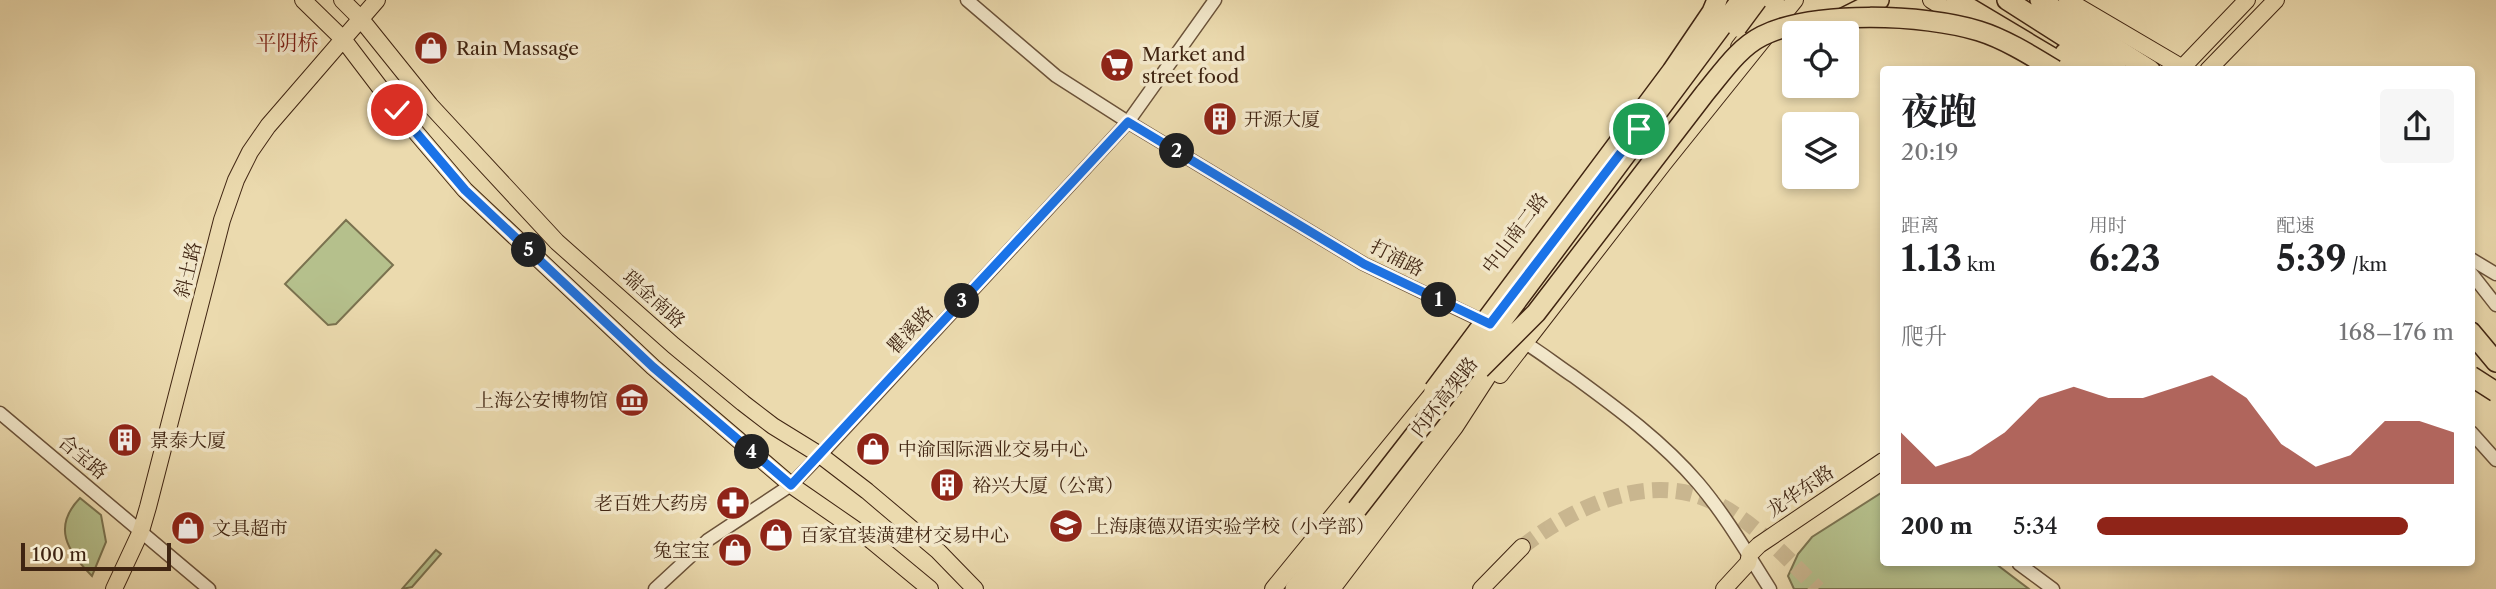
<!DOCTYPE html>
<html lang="zh">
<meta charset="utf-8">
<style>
body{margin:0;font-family:"Libre Caslon Text","Noto Serif SC",serif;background:#f6f6f6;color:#202124;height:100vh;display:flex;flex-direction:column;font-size:26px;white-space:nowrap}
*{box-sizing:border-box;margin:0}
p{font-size:23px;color:#757577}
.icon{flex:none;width:38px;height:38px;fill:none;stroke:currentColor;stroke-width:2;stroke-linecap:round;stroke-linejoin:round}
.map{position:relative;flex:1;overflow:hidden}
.panel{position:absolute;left:1880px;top:66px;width:595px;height:500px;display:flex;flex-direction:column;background:#fff;border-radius:7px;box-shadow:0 4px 10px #0003}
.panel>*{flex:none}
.tools{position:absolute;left:1782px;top:21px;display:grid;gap:14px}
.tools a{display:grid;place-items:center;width:77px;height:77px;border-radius:7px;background:#fff;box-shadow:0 4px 10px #0003;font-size:35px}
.scale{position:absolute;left:21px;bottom:18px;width:150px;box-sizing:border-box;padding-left:7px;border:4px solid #402512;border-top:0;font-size:19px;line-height:24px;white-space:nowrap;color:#402512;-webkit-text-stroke:5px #f2e7ca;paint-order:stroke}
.pin{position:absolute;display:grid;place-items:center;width:60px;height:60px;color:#fff;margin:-30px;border:4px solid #fff;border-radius:50%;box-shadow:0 2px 7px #0007}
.km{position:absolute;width:35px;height:35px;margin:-18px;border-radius:50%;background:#222;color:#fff;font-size:19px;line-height:35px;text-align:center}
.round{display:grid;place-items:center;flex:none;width:74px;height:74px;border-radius:7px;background:#f6f6f6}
.overview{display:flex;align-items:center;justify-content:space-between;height:119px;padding:0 21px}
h1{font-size:38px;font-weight:700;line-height:52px}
.figures{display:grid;grid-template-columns:repeat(3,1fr);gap:10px;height:119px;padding:7px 21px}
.figures div{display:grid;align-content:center}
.figures b{font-size:35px;font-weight:700}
.figures small{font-size:19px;font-weight:400}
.figures p{font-size:19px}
.chart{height:196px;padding:14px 21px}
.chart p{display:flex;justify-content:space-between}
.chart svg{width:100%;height:126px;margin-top:7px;fill:#8f2418;opacity:.7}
ul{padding:0 21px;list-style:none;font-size:23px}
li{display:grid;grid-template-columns:112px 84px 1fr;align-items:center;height:52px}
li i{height:18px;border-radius:9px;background:#8f2418}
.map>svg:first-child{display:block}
</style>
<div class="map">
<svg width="2496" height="589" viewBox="0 0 2496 589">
<rect width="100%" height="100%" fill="#ebdaae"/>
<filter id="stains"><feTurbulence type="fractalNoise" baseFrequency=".00286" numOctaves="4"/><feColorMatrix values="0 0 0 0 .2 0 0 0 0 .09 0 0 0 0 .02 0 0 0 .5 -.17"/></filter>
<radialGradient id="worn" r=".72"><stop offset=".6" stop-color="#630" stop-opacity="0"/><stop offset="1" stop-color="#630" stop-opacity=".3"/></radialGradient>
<path fill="#b5c08c" stroke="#7a724f" stroke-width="2" d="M346,220L393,265L336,324L328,325L285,284Z
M1881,493H1883V564H1996L2029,589H1794L1788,576L1798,554L1812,537Z
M80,498L101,515L106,542L92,576C67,551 52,527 80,498Z
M436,550L441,554L412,587L402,589Z"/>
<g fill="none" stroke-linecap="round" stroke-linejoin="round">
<path stroke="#c9b68f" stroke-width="16" stroke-dasharray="16 8" stroke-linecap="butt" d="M1522,547C1572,508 1647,471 1711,501C1753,520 1786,557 1818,589"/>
<g stroke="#6b5239" stroke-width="15">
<path id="minor" d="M967,0L1056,76L1128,122L1364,264L1491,325
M2471,259L2496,274
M2471,273L2496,305
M1520,340C1538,350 1555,364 1573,376C1617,408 1663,442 1698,483C1726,516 1747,553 1770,589
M0,413L209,589
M2471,432L2496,460
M2019,564L2053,589
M655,589L708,540L791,485L820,455L1128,122L1215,0"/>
</g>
<g stroke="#402512" stroke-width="18">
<path id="major" d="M303,0L343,39L397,110L465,190L653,367L791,485L872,541L930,589
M342,0L360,18L430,105L557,242L673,345L743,403L773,426L820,455L867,491L938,551L975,589
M1931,0L1973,26
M2067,0L2186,70
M1739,47L1776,0
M2180,70L2247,0
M2208,70L2276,0
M1500,375L1664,163L1795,0
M114,589L141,531L148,507L222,220L236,180L250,152L268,126L377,0
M1273,589L1442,382
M1332,589L1455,427L1501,356
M1481,589L1522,547
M1724,589L1748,563L1750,554L1759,545L1883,461"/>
</g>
<g stroke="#402512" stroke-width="22">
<path id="highway" d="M1956,0L2073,70
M2007,0L2117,70
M2040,0L2150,70
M1843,18L1879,0
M2065,53L2092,70
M2471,332L2496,362
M1295,589L1357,509
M1314,589L1480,369"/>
</g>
<use href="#minor" stroke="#f2e7ca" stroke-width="12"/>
<use href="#major" stroke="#ebdaae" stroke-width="16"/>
<use href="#highway" stroke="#ebdaae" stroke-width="19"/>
<g stroke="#402512" stroke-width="22" stroke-linecap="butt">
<path id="highway-bridge" d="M1737,27L1757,0
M1480,369L1536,313L1705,93C1722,73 1738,48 1762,36C1814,10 1924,14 1979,31C2005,39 2032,56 2055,70
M2471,376L2496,392
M1434,390L1672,71L1712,12L1717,0
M1357,509L1469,365L1741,0"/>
</g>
<use href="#highway-bridge" stroke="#ebdaae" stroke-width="19"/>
</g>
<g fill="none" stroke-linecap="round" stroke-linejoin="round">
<g stroke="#fff" stroke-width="14">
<path id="route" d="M397,110L465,190L653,367L791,485L1128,122L1364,264L1490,324L1639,129"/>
</g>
<use href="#route" stroke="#1a73e8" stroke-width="9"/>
</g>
<defs>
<g id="shop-disc" transform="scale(1.75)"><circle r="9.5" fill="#8f2418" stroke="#f2e7ca"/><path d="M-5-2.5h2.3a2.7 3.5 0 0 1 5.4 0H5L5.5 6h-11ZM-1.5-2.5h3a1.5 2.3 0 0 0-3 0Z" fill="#fff"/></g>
<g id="supermarket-disc" transform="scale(1.75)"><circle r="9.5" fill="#8f2418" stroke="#f2e7ca"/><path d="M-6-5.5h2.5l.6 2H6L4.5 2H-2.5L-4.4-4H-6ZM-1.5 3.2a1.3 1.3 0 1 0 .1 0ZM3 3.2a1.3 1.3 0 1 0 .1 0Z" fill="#fff"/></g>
<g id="building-disc" transform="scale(1.75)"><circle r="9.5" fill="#8f2418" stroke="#f2e7ca"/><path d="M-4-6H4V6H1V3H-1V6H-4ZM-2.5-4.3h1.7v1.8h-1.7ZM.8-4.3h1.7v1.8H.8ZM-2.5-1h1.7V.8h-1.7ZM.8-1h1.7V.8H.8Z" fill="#fff"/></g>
<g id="museum-disc" transform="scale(1.75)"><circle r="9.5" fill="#8f2418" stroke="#f2e7ca"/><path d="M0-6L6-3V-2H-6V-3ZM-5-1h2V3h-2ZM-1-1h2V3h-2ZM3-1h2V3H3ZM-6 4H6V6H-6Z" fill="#fff"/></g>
<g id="pharmacy-disc" transform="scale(1.75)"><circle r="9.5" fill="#8f2418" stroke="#f2e7ca"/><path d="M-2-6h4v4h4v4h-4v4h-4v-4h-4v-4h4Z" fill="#fff"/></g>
<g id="school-disc" transform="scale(1.75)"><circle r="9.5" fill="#8f2418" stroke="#f2e7ca"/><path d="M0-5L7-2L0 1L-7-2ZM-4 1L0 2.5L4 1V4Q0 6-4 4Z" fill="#fff"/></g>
</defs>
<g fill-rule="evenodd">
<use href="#shop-disc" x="431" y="48"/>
<use href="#supermarket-disc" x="1117" y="65"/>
<use href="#building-disc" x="1220" y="119"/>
<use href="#museum-disc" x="632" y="400"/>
<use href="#building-disc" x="125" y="440"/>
<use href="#shop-disc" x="873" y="449"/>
<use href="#building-disc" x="947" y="485"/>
<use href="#pharmacy-disc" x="733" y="503"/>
<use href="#school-disc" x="1066" y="526"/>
<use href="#shop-disc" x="188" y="528"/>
<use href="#shop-disc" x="776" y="535"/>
<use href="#shop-disc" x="735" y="550"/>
</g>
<g text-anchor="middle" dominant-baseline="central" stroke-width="7" stroke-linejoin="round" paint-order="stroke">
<g font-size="19" fill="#402512" stroke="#f2e7ca" text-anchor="start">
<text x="456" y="48">Rain Massage</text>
<text x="1142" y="54">Market and<tspan x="1142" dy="22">street food</tspan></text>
<text x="1244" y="119">开源大厦</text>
<text x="608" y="400" text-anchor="end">上海公安博物馆</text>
<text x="150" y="440">景泰大厦</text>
<text x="898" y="449">中渝国际酒业交易中心</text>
<text x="972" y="485">裕兴大厦（公寓）</text>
<text x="708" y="503" text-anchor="end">老百姓大药房</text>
<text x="1090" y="526">上海康德双语实验学校（小学部）</text>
<text x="212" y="528">文具超市</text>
<text x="800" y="535">百家宜装潢建材交易中心</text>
<text x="710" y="550" text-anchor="end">兔宝宝</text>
</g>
<g font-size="19" fill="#402512" stroke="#f2e7ca">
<text transform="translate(1515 233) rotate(-53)">中山南二路</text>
<text transform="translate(1397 258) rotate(27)">打浦路</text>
<text transform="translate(188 270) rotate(-76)">斜土路</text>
<text transform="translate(654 299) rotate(42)">瑞金南路</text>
<text transform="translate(910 330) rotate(-47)">瞿溪路</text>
<text transform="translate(1444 397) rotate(-52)">内环高架路</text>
<text transform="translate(83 457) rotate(40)">合宝路</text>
<text transform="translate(1800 491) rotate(-34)">龙华东路</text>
</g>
<g font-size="21" fill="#7a1f14" stroke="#f2e7ca">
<text x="287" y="42">平阴桥</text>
</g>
</g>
<rect width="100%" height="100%" filter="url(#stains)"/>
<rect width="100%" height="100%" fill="url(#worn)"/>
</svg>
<div class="tools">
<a><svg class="icon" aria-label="locate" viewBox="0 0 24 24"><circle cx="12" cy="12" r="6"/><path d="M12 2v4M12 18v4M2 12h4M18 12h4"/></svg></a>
<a><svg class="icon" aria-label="layers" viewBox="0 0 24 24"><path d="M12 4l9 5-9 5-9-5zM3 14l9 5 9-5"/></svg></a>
</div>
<div class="scale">100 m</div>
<div class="pin" style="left:1639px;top:129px;background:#1e9e55"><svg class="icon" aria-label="arrive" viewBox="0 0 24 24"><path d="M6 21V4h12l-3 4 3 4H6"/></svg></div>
<div class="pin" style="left:397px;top:110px;background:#d93025"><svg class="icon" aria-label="check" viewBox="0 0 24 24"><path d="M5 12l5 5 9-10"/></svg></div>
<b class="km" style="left:1439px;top:300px">1</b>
<b class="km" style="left:1177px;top:151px">2</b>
<b class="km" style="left:962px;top:301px">3</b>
<b class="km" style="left:752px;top:452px">4</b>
<b class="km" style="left:529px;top:250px">5</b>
<section class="panel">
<div class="overview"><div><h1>夜跑</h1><p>20:19</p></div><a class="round"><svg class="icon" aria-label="share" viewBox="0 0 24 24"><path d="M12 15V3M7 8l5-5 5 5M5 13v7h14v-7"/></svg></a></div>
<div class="figures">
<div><p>距离</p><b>1.13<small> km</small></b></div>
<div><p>用时</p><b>6:23</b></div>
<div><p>配速</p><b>5:39<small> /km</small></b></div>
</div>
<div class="chart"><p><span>爬升</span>168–176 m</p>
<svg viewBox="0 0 160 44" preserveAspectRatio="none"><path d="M0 44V26L10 38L20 34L30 26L40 14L50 10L60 14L70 14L80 10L90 6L100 14L110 30L120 38L130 34L140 22L150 22L160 26V44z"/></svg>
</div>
<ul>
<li><b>200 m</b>5:34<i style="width:87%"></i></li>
</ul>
</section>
</div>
